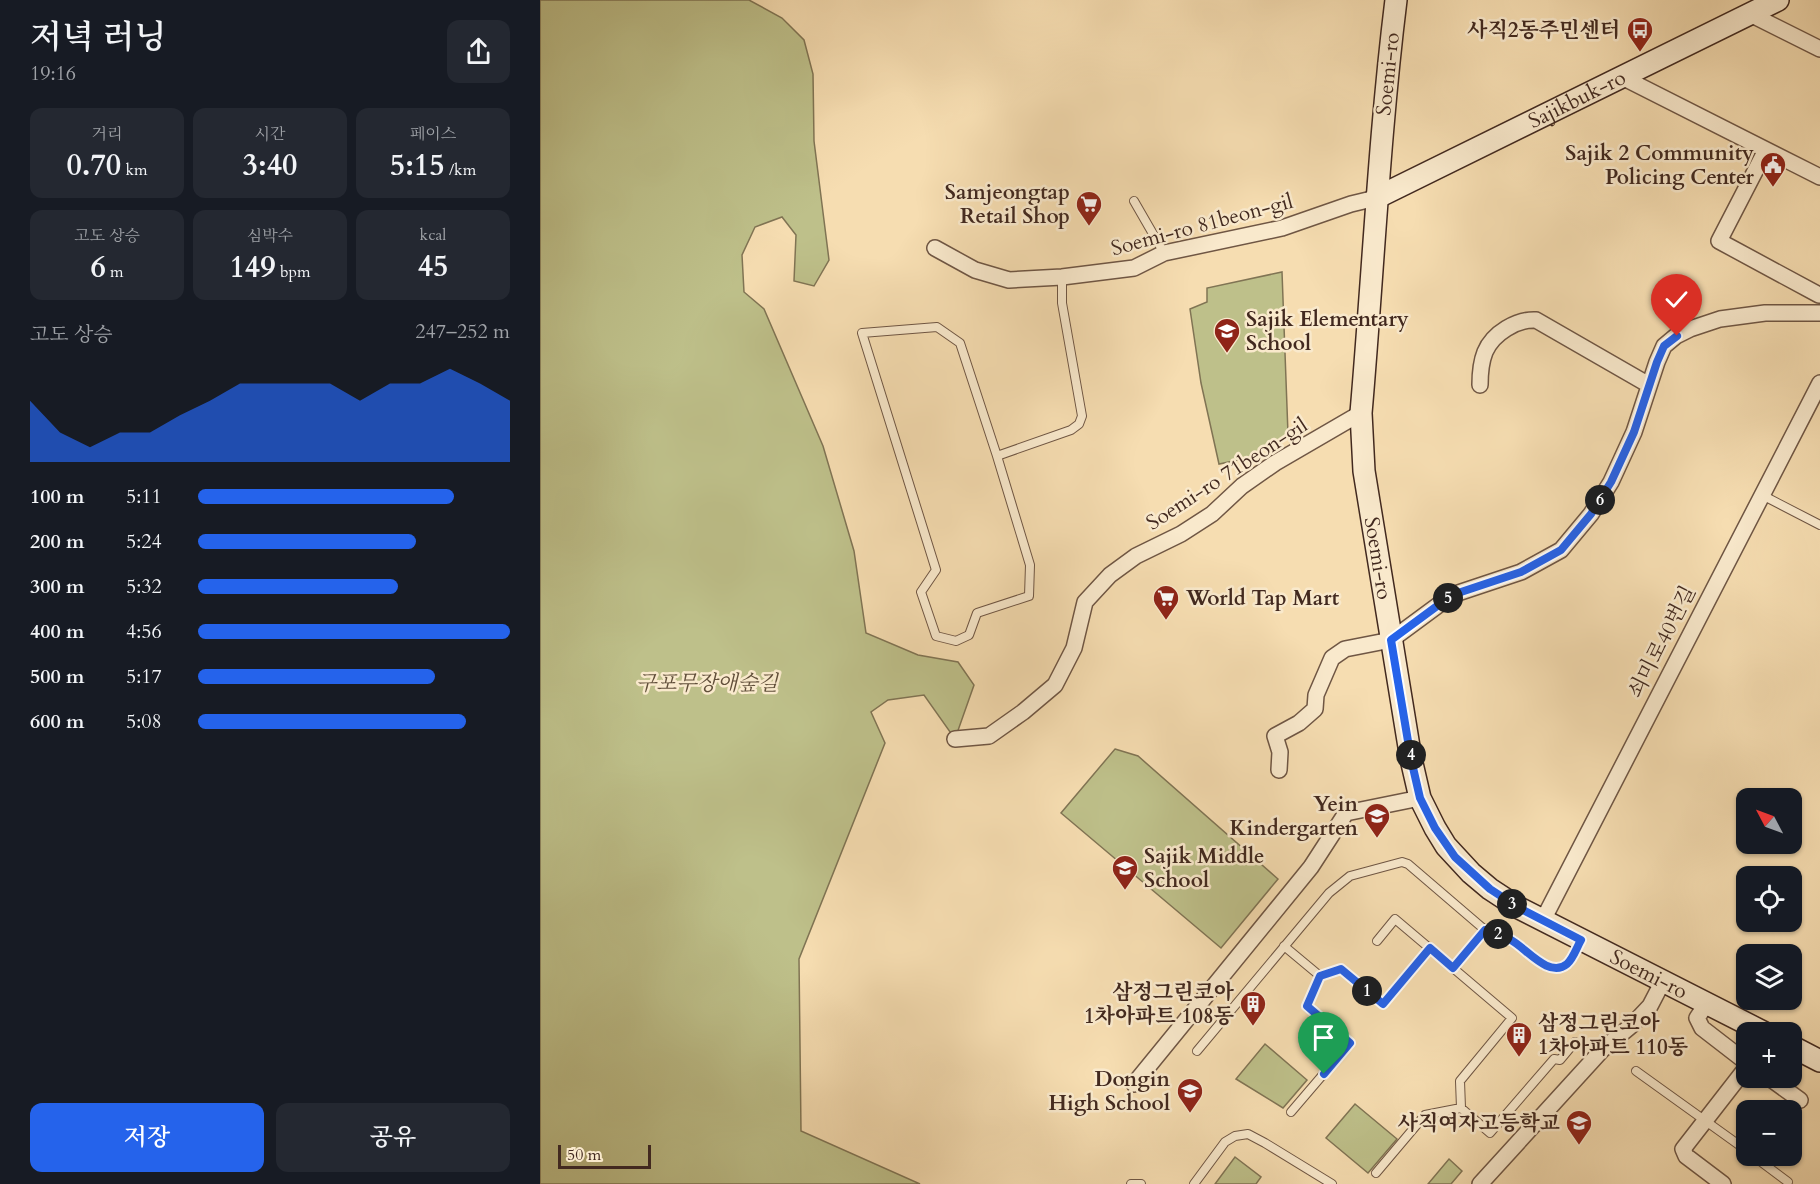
<!DOCTYPE html>
<html lang="ko">
<meta charset="utf-8">
<style>
body{margin:0;font-family:Cardo,"Noto Serif KR",serif;background:#242831;color:#f1f3f6;height:100vh;display:flex;flex-direction:column;font-size:22px;white-space:nowrap}
*{box-sizing:border-box;margin:0}
p{font-size:20px;color:#9ea1a6}
.icon{flex:none;width:33px;height:33px;fill:none;stroke:currentColor;stroke-width:2;stroke-linecap:round;stroke-linejoin:round}
.map{position:relative;flex:1;overflow:hidden}
.sheet{display:flex;flex-direction:column;background:#171b24;width:540px}
.sheet>*{flex:none}
.needle{width:39px;rotate:311deg}
.buttons{position:absolute;left:1196px;top:788px;display:grid;gap:12px}
.buttons a{display:grid;place-items:center;width:66px;height:66px;border-radius:12px;background:#171b24;box-shadow:0 2px 4px #0004;font-size:30px}
.scale{position:absolute;left:18px;bottom:15px;width:93px;box-sizing:border-box;padding-left:6px;border:3px solid #42291f;border-top:0;font-size:16px;line-height:21px;white-space:nowrap;color:#42291f;-webkit-text-stroke:4px #f9e9cc;paint-order:stroke}
.pin{position:absolute;display:grid;place-items:center;width:51px;height:51px;color:#fff;margin:-62px -26px;border-radius:50% 50% 50% 0;rotate:-45deg;box-shadow:0 0 6px #0007}
.pin .icon{rotate:45deg}
.km{position:absolute;width:30px;height:30px;margin:-15px;border-radius:50%;background:#222;color:#fff;font-size:16px;line-height:30px;text-align:center}
.round{display:grid;place-items:center;flex:none;width:63px;height:63px;border-radius:12px;background:#242831}
.head{display:flex;align-items:center;justify-content:space-between;height:102px;padding:0 30px}
h1{font-size:33px;font-weight:600;line-height:45px}
.metrics{display:grid;grid-template-columns:repeat(3,1fr);gap:9px;height:102px;padding:6px 30px}
.metrics div{display:grid;align-content:center;border-radius:12px;background:#242831;text-align:center}
.metrics b{font-size:30px;font-weight:600}
.metrics small{font-size:16px;font-weight:400}
.metrics p{font-size:16px}
.chart{height:168px;padding:12px 30px}
.chart p{display:flex;justify-content:space-between}
.chart svg{width:100%;height:108px;margin-top:6px;fill:#2563eb;opacity:.7}
.action{display:flex;gap:12px;margin-top:auto;padding:12px 30px}
.action a{flex:1;height:69px;border-radius:12px;background:#2563eb;color:#fff;font-size:24px;font-weight:600;line-height:69px;text-align:center}
.action a+a{background:#242831;color:#f1f3f6}
ul{padding:0 30px;list-style:none;font-size:20px}
li{display:grid;grid-template-columns:96px 72px 1fr;align-items:center;height:45px}
li i{height:15px;border-radius:8px;background:#2563eb}
main{display:flex;flex:1;min-height:0}
.map>svg:first-child{display:block}
</style>
<main>
<section class="sheet">
<div class="head"><div><h1>저녁 러닝</h1><p>19:16</p></div><a class="round"><svg class="icon" aria-label="share" viewBox="0 0 24 24"><path d="M12 15V3M7 8l5-5 5 5M5 13v7h14v-7"/></svg></a></div>
<div class="metrics">
<div><p>거리</p><b>0.70<small> km</small></b></div>
<div><p>시간</p><b>3:40</b></div>
<div><p>페이스</p><b>5:15<small> /km</small></b></div>
</div>
<div class="metrics">
<div><p>고도 상승</p><b>6<small> m</small></b></div>
<div><p>심박수</p><b>149<small> bpm</small></b></div>
<div><p>kcal</p><b>45</b></div>
</div>
<div class="chart"><p><span>고도 상승</span>247–252 m</p>
<svg viewBox="0 0 160 44" preserveAspectRatio="none"><path d="M0 44V19L10 32L20 38L30 32L40 32L50 25L60 19L70 12L80 12L90 12L100 12L110 19L120 12L130 12L140 6L150 12L160 19V44z"/></svg>
</div>
<ul>
<li><b>100 m</b>5:11<i style="width:82%"></i></li>
<li><b>200 m</b>5:24<i style="width:70%"></i></li>
<li><b>300 m</b>5:32<i style="width:64%"></i></li>
<li><b>400 m</b>4:56<i style="width:100%"></i></li>
<li><b>500 m</b>5:17<i style="width:76%"></i></li>
<li><b>600 m</b>5:08<i style="width:86%"></i></li>
</ul>
<div class="action"><a>저장</a><a>공유</a></div>
</section>
<div class="map">
<svg width="1280" height="1184" viewBox="0 0 1280 1184">
<rect width="100%" height="100%" fill="#f6ddb1"/>
<filter id="stains"><feTurbulence type="fractalNoise" baseFrequency=".00333" numOctaves="4"/><feColorMatrix values="0 0 0 0 .2 0 0 0 0 .09 0 0 0 0 .02 0 0 0 .5 -.17"/></filter>
<radialGradient id="worn" r=".72"><stop offset=".6" stop-color="#630" stop-opacity="0"/><stop offset="1" stop-color="#630" stop-opacity=".3"/></radialGradient>
<path fill="#bec08a" stroke="#807454" stroke-width="1.5" d="M0,0H209L242,18L264,40L273,74L274,141L289,260L274,286L254,281L256,235L242,217L215,227L202,255L204,292L224,309L283,446L314,551L326,633L378,655L418,662L434,685L415,739L384,695L348,700L331,712L345,743L259,959L261,1131L380,1184H0Z
M742,272L748,434L708,458L679,464L661,383L650,309L667,302V288Z
M575,749L598,756L738,879L681,948L521,813Z
M725,1044L767,1080L743,1108L696,1079Z
M815,1104L857,1139L828,1173L786,1138Z
M695,1157L721,1177L716,1184H675Z
M909,1159L922,1171L911,1184H888Z"/>
<g fill="none" stroke-linecap="round" stroke-linejoin="round">
<g stroke="#6f5644" stroke-width="10">
<path id="service" d="M594,201L624,253
M457,456L420,343L397,327L322,333L396,570L381,592L396,636L416,641L429,635L437,613L489,596L490,565L457,456L531,430L539,424L542,416L522,303V277
M1222,495L1280,525
M837,941L855,919L913,968
M744,946L780,976L801,969L843,1004L890,948
M657,1051L789,893L810,876L862,862L868,864L945,930L963,935L974,941L1004,965L1014,968L1022,967L1029,963L1040,941
M1096,1071L1206,1150
M921,1108L950,1133L1014,1059L1020,1060L1035,1042
M751,1112L810,1043L767,1007L780,976
M1212,1155L1248,1182
M836,1173L885,1115L921,1108L920,1081L972,1018L913,968L945,930
M591,1184H601
M654,1184L685,1142L695,1136L708,1134L725,1143L792,1184"/>
</g>
<g stroke="#6f5644" stroke-width="18">
<path id="minor" d="M1210,14L1280,49
M1082,77L1280,177
M1226,150L1179,241L1279,295
M395,248L435,270L469,280L522,277L594,268L624,253L742,228L811,204L836,198
M940,385C940,374 941,362 945,352C953,333 977,319 996,320L1109,385
M415,739L449,736L483,712L515,685L534,648L545,602L570,575L596,556L641,534L672,514L702,486L735,463L821,413
M739,770L740,752L735,736L759,723L775,709L776,695L792,658L805,649L851,640L912,595L981,572L1021,550L1051,514L1071,482L1094,432L1117,362L1124,346L1136,336L1150,329L1180,319L1225,313H1280
M1003,920L1280,383
M1167,1003L1157,1018L1162,1028L1206,1062
M1228,1077L1260,1100
M594,1084L771,867L806,813L880,798
M940,1184L1063,1049L1092,1025L1110,1006L1123,981
M1183,1184L1146,1156L1143,1149L1206,1068"/>
</g>
<g stroke="#42291f" stroke-width="24">
<g id="secondary">
<path id="s1" d="M856,0C839,137 833,275 821,413L824,471L871,759L880,798L895,828L906,846L931,873L950,889L979,908L1223,1032"/>
<path id="s2" d="M836,198L1238,0"/>
<path d="M1251,1046L1280,1061"/>
</g>
</g>
<use href="#service" stroke="#f9e9cc" stroke-width="8"/>
<use href="#minor" stroke="#f9e9cc" stroke-width="15"/>
<use href="#secondary" stroke="#f9e9cc" stroke-width="21"/>
</g>
<g fill="none" stroke-linecap="round" stroke-linejoin="round">
<g stroke="#fff" stroke-width="12">
<path id="route" d="M784,1074L810,1043L767,1006L780,976L801,969L843,1004L890,948L913,968L945,930C954,933 963,935 971,940C986,948 1009,979 1027,964C1033,959 1037,947 1041,940L979,908L950,889L915,857L895,828L880,798L871,759L851,640L912,595L981,572L1021,550L1051,514L1071,482L1094,432L1117,362L1124,346L1137,336"/>
</g>
<use href="#route" stroke="#2563eb" stroke-width="8"/>
</g>
<defs>
<g id="bus-pin" transform="scale(1.35)"><path d="M0 17L-7.5 6A9.5 9.5 0 1 1 7.5 6Z" fill="#8f2418" stroke="#f9e9cc"/><path d="M-5-6H5V4H4V6H2V4H-2V6H-4V4H-5ZM-3.5-4V0h7V-4ZM-3.5 1.2v1.5H-2V1.2ZM2 1.2v1.5H3.5V1.2Z" fill="#fff"/></g>
<g id="civic-pin" transform="scale(1.35)"><path d="M0 17L-7.5 6A9.5 9.5 0 1 1 7.5 6Z" fill="#8f2418" stroke="#f9e9cc"/><path d="M-.6-6.5H3V-4.5H.6V-3L4-1V1h2V6H-6V1h2V-1L-.6-3ZM-1.2 2.5V6h2.4V2.5Z" fill="#fff"/></g>
<g id="supermarket-pin" transform="scale(1.35)"><path d="M0 17L-7.5 6A9.5 9.5 0 1 1 7.5 6Z" fill="#8f2418" stroke="#f9e9cc"/><path d="M-6-5.5h2.5l.6 2H6L4.5 2H-2.5L-4.4-4H-6ZM-1.5 3.2a1.3 1.3 0 1 0 .1 0ZM3 3.2a1.3 1.3 0 1 0 .1 0Z" fill="#fff"/></g>
<g id="school-pin" transform="scale(1.35)"><path d="M0 17L-7.5 6A9.5 9.5 0 1 1 7.5 6Z" fill="#8f2418" stroke="#f9e9cc"/><path d="M0-5L7-2L0 1L-7-2ZM-4 1L0 2.5L4 1V4Q0 6-4 4Z" fill="#fff"/></g>
<g id="building-pin" transform="scale(1.35)"><path d="M0 17L-7.5 6A9.5 9.5 0 1 1 7.5 6Z" fill="#8f2418" stroke="#f9e9cc"/><path d="M-4-6H4V6H1V3H-1V6H-4ZM-2.5-4.3h1.7v1.8h-1.7ZM.8-4.3h1.7v1.8H.8ZM-2.5-1h1.7V.8h-1.7ZM.8-1h1.7V.8H.8Z" fill="#fff"/></g>
</defs>
<g fill-rule="evenodd">
<use href="#bus-pin" x="1100" y="30"/>
<use href="#civic-pin" x="1233" y="165"/>
<use href="#supermarket-pin" x="549" y="204"/>
<use href="#school-pin" x="687" y="331"/>
<use href="#supermarket-pin" x="626" y="598"/>
<use href="#school-pin" x="837" y="816"/>
<use href="#school-pin" x="585" y="868"/>
<use href="#building-pin" x="713" y="1004"/>
<use href="#building-pin" x="979" y="1035"/>
<use href="#school-pin" x="650" y="1091"/>
<use href="#school-pin" x="1039" y="1123"/>
</g>
<g text-anchor="middle" dominant-baseline="central" stroke-width="5" stroke-linejoin="round" paint-order="stroke">
<g font-size="21" font-weight="bold" fill="#42291f" stroke="#f9e9cc" text-anchor="end">
<text x="1080" y="30">사직2동주민센터</text>
<text x="1214" y="153">Sajik 2 Community<tspan x="1214" dy="24">Policing Center</tspan></text>
<text x="530" y="192">Samjeongtap<tspan x="530" dy="24">Retail Shop</tspan></text>
<text x="706" y="319" text-anchor="start">Sajik Elementary<tspan x="706" dy="24">School</tspan></text>
<text x="646" y="598" text-anchor="start">World Tap Mart</text>
<text x="818" y="804">Yein<tspan x="818" dy="24">Kindergarten</tspan></text>
<text x="604" y="856" text-anchor="start">Sajik Middle<tspan x="604" dy="24">School</tspan></text>
<text x="694" y="992">삼정그린코아<tspan x="694" dy="24">1차아파트 108동</tspan></text>
<text x="998" y="1023" text-anchor="start">삼정그린코아<tspan x="998" dy="24">1차아파트 110동</tspan></text>
<text x="630" y="1079">Dongin<tspan x="630" dy="24">High School</tspan></text>
<text x="1020" y="1123">사직여자고등학교</text>
</g>
<g font-size="21" fill="#42291f" stroke="#f9e9cc">
<text transform="translate(848 74) rotate(-84)">Soemi-ro</text>
<text stroke="none"><textPath href="#s2" startOffset="224">Sajikbuk-ro</textPath></text>
<text transform="translate(662 225) rotate(-15)">Soemi-ro 81beon-gil</text>
<text transform="translate(687 474) rotate(-33)">Soemi-ro 71beon-gil</text>
<text stroke="none"><textPath href="#s1" startOffset="561">Soemi-ro</textPath></text>
<text transform="translate(1122 642) rotate(-63)">쇠미로40번길</text>
<text stroke="none"><textPath href="#s1" startOffset="1101">Soemi-ro</textPath></text>
</g>
<g font-size="21" font-style="italic" fill="#614f3a" stroke="#f9e9cc">
<text x="167" y="683">구포무장애숲길</text>
</g>
</g>
<rect width="100%" height="100%" filter="url(#stains)"/>
<rect width="100%" height="100%" fill="url(#worn)"/>
</svg>
<div class="buttons">
<a><svg class="needle" viewBox="-14 -14 28 28"><path d="M0-13l5 13h-10z" fill="#e53935"/><path d="M0 13l5-13h-10z" fill="#9ea1a6"/></svg></a>
<a><svg class="icon" aria-label="locate" viewBox="0 0 24 24"><circle cx="12" cy="12" r="6"/><path d="M12 2v4M12 18v4M2 12h4M18 12h4"/></svg></a>
<a><svg class="icon" aria-label="layers" viewBox="0 0 24 24"><path d="M12 4l9 5-9 5-9-5zM3 14l9 5 9-5"/></svg></a>
<a>+</a>
<a>−</a>
</div>
<div class="scale">50 m</div>
<div class="pin" style="left:784px;top:1074px;background:#1e9e55"><svg class="icon" aria-label="arrive" viewBox="0 0 24 24"><path d="M6 21V4h12l-3 4 3 4H6"/></svg></div>
<div class="pin" style="left:1137px;top:336px;background:#d93025"><svg class="icon" aria-label="check" viewBox="0 0 24 24"><path d="M5 12l5 5 9-10"/></svg></div>
<b class="km" style="left:827px;top:991px">1</b>
<b class="km" style="left:958px;top:934px">2</b>
<b class="km" style="left:972px;top:904px">3</b>
<b class="km" style="left:871px;top:755px">4</b>
<b class="km" style="left:908px;top:598px">5</b>
<b class="km" style="left:1060px;top:500px">6</b>
</div>
</main>
